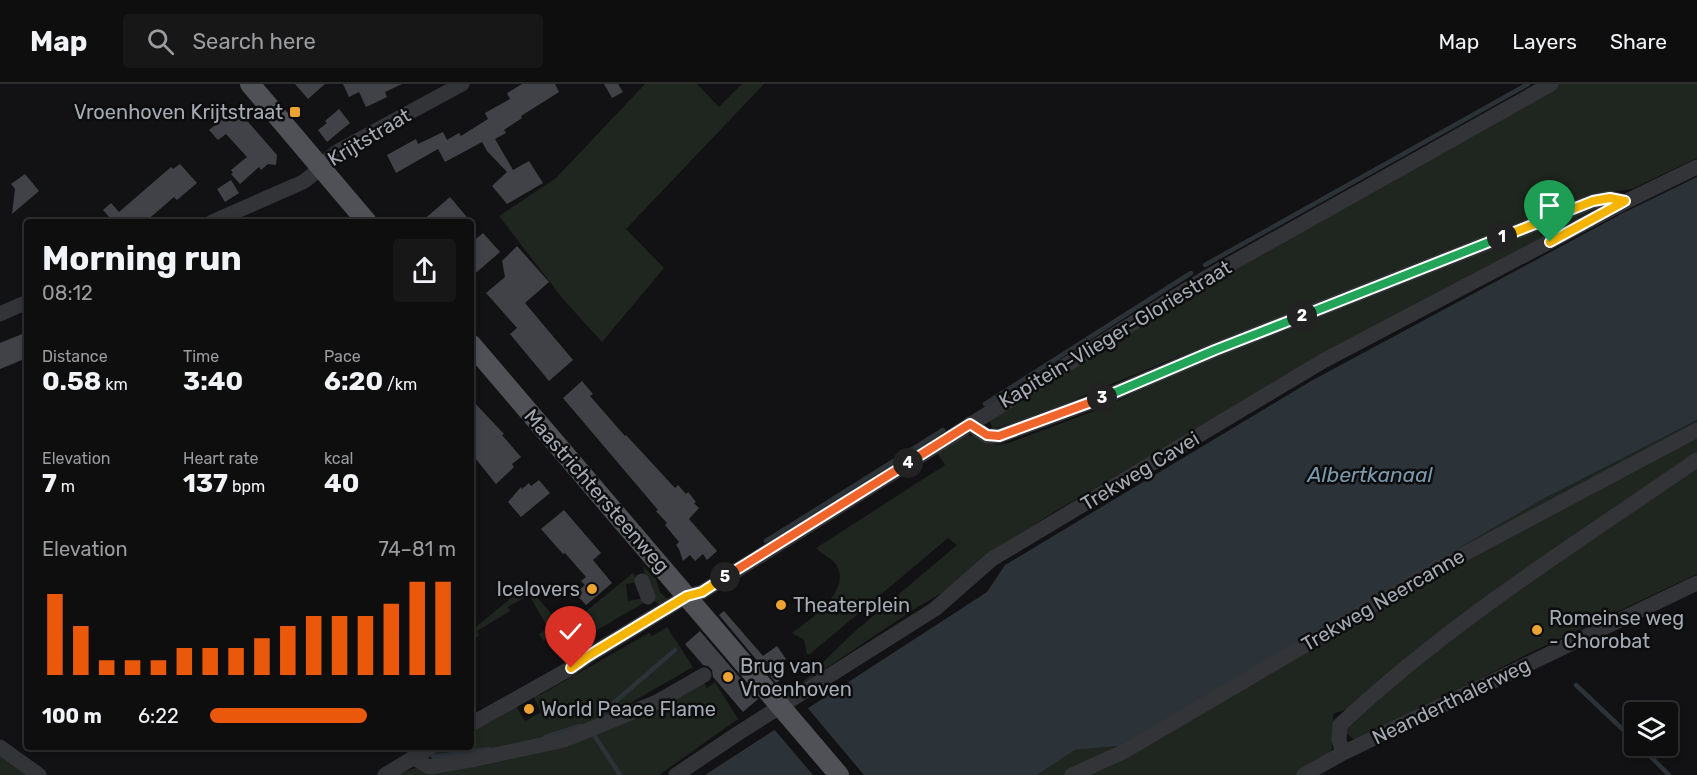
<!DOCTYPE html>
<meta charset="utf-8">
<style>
body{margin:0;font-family:Rubik,sans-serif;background:#171718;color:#f1f3f6;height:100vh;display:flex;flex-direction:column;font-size:22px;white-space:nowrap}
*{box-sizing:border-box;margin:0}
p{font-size:20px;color:#9b9c9e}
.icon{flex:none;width:33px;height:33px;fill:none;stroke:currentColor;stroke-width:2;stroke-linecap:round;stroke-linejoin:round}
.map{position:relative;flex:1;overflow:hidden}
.sheet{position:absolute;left:24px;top:135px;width:450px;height:531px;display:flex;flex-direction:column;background:#0e0e0f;border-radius:6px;box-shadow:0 3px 9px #0003,0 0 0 2px #2e2e2f}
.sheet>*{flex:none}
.fabs{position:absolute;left:1624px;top:618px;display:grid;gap:12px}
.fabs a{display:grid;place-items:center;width:54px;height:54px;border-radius:6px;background:#0e0e0f;box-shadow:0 3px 9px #0003,0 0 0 2px #2e2e2f;font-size:30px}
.pin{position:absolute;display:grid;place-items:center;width:51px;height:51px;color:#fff;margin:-62px -26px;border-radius:50% 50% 50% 0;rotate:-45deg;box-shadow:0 0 6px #0007}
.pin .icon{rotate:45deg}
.km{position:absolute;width:30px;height:30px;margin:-15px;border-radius:50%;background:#222;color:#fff;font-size:16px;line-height:30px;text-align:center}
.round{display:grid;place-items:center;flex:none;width:63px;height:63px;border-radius:6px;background:#171718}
.headline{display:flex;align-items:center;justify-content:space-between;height:102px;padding:0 18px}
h1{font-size:33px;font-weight:700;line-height:45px}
.figures{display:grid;grid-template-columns:repeat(3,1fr);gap:9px;height:102px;padding:6px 18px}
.figures div{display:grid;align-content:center}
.figures b{font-size:26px;font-weight:700}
.figures small{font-size:16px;font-weight:400}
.figures p{font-size:16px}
.chart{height:168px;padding:12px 18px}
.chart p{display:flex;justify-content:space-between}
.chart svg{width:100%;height:108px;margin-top:6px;stroke:#ea580c;stroke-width:6}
ul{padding:0 18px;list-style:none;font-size:20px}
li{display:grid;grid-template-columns:96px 72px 1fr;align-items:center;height:45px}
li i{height:15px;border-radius:8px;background:#ea580c}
header{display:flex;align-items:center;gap:36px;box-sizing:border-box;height:84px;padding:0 30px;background:#0e0e0f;border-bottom:2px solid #2e2e2f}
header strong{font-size:28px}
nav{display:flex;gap:33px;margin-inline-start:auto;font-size:21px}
.search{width:420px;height:54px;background:#171718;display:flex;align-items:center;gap:15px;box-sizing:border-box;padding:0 21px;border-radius:6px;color:#9b9c9e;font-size:22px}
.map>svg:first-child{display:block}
</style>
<header>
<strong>Map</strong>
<div class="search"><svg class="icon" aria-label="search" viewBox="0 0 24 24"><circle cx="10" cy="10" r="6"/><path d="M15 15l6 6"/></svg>Search here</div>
<nav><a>Map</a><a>Layers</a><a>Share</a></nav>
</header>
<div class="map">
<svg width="1697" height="691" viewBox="0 0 1697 691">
<rect width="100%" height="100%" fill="#121214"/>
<path fill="#1e261f" d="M645,0H697L719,23L742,0H764L626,145L664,184L602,258L563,215L499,132L556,94Z
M1558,0H1697V74L1632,105L1609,108L1205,262L1099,305L1045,329L993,345L988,333L1222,187Z
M1599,122L1267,305L1054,428L1008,458L950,504L916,524L798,603L853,549L957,461L948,454L810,570H807L804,556L792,549C809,536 851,508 837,482C833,474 822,471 816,464L945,381L936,367L966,351L976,352L997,361L1009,359L1102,324L1223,268Z
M1697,336V490L1536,566L1416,627L1354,656L1346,649L1347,625L1333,630L1334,649L1331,669L1299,691H1037L1075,666L1119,662L1543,415Z
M643,482L656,495L660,508L668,516L663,524L650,513L653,512L650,497H646Z
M633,489L638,498L626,500L628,517L644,514L647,517L597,546L589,532L543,557L539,550L548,544L529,511L508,523L510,527L477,547L479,552L471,556V547L527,501L564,545Z
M667,543L693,583L594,640L523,662L433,675L430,673C440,660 456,663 471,663V647L516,622L525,637L541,628L533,612L540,611L649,549L652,552Z
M703,598L707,604L715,598L738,635L659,691H396L418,683L531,669Z
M0,668L30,691H0Z"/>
<path fill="#2b3339" d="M1697,93V336L1543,415L1119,662L1075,666L1037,691H705L987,508L1005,481L1311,297L1623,129Z"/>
<path fill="#121214" d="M806,622L864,691H813L773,644Z"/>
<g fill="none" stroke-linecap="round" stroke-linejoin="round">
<path stroke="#2b3339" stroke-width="4.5" d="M1205,181L1528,0
M985,320L1191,189
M766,457L943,346
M1576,601L1635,657
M601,630L675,566
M594,651L620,691
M545,653L580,642
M1640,662L1669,691
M433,673L490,665"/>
</g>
<path fill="#414247" d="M295,0H325L308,15Z
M343,0H402L385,8L387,13L366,23L359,8L349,13Z
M522,0H555L559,8L521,32L522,34L504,46L506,49L495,55L513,86L529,77L543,99L507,120L492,102L507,88L487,67L482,58L445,78L438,65L396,89L387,71L416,55L418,60L443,48L447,56L459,49L461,52L488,35L485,29L510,15L507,9Z
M604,0H618L623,8L612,14Z
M236,24L277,71L276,81L268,80L261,86L259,83L240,100L231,90L233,89L231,86L247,73L226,50L218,56L209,46Z
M339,25L350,39L327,58L318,46L327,39L325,37Z
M180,80L197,99L177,116L174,113L145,138H107L111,135L103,126L111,119L119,128L171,83L173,85Z
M25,90L39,107L12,130L15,105L11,100Z
M231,96L239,109L225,118L217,105Z
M450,113L471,138H421Z
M483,149L500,168L471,193V159Z
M517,162L549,198L525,219L573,276L549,297L510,250L517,244L486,209L505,193L502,177Z
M27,248V274L0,285V259Z
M582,297L593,310L590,312L625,352L626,351L675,404L678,401L686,410L688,408L696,418L694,419L699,424L689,435L717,467L707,476L703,470L695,477L690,471L683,477L679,465L676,461L679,458L665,441L667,439L656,427L658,426L563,314Z
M471,315L504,350L502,351L521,373L512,380L514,383L510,387L496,400L471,369Z
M539,396L550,409L521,433L508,418L521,403L522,405L529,399L531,402Z
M564,426L601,469L593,476L612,499L586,521L575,509L585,501L581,497L586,493L565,469L563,470L541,445Z
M724,527L763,572L777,562L786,575L773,585L781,595L776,599L719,531Z
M700,547L758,615L743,628L713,593L712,586L708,582L703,581L685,560Z"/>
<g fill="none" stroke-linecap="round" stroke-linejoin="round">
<path stroke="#333438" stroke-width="15" d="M212,138L303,98C317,89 326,75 340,66L462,0
M0,230L27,218
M970,340L987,352H999L1100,315L1215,266L1594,117L1610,114L1625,118
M642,497L648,513
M471,640L571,584L588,572L687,512L702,508L1202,196L1551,0
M0,663L39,691
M1343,669L1339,656L1340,641C1448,539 1575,460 1697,376
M413,673L429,683L476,675L564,656L657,618L704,591
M385,691L431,663
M676,691L737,650L935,525L992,475L1323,277L1625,118L1697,83
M1072,691L1123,668L1430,488L1697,346
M1304,691L1343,669L1697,499"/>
<path stroke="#4f5157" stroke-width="20" d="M250,0L367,138
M471,260L711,541"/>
<path stroke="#4f5157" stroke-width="20" d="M711,541L839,691"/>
</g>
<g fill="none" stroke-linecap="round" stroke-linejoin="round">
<g stroke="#fff" stroke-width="12">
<path id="split-1" d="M1502,153L1593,117L1610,114L1625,117L1550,158"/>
</g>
<g stroke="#fff" stroke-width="12">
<path id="split-2" d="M1302,232L1502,153"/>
</g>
<g stroke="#fff" stroke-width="12">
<path id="split-3" d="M1102,314L1215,266L1302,232"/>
</g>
<g stroke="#fff" stroke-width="12">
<path id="split-4" d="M908,379L970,340L987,351L999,352L1102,314"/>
</g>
<g stroke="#fff" stroke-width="12">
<path id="split-5" d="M725,493L908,379"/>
</g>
<g stroke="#fff" stroke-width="12">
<path id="split-6" d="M571,584L588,572L687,512L702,508L725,493"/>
</g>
<use href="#split-1" stroke="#f5b400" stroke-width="8"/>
<use href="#split-2" stroke="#22a559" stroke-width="8"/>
<use href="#split-3" stroke="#22a559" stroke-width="8"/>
<use href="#split-4" stroke="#f0652b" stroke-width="8"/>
<use href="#split-5" stroke="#f0652b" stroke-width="8"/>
<use href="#split-6" stroke="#f5b400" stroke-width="8"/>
</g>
<g fill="#eca332" stroke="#0d0d0e" stroke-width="2">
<rect x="289" y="22" width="12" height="12" rx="3"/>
<circle cx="592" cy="505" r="6"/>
<circle cx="781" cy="521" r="6"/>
<circle cx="1537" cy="546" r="6"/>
<circle cx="728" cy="593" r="6"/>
<circle cx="529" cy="625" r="6"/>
</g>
<g text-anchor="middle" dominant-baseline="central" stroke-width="5" stroke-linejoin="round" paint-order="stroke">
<g font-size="20" fill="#a4aab4" stroke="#0d0d0e" text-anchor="start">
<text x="283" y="28" text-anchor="end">Vroenhoven Krijtstraat</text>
<text x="580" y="505" text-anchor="end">Icelovers</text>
<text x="793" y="521">Theaterplein</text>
<text x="1549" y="534">Romeinse weg<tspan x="1549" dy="23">- Chorobat</tspan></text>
<text x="740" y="582">Brug van<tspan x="740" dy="23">Vroenhoven</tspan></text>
<text x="541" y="625">World Peace Flame</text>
</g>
<g font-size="20" fill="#a4aab4" stroke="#0d0d0e">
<text transform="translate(369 53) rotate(-31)">Krijtstraat</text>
<text transform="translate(1115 250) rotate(-31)">Kapitein-Vlieger-Gloriestraat</text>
<text transform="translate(1140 387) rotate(-31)">Trekweg Cavei</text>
<text transform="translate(597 407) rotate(49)">Maastrichtersteenweg</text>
<text transform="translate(1383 516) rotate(-30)">Trekweg Neercanne</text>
<text transform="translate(1451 617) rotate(-26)">Neanderthalerweg</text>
</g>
<g font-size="21" font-style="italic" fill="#7b99ae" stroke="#0d0d0e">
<text x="1370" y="390">Albertkanaal</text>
</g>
</g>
</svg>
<div class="fabs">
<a><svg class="icon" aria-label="layers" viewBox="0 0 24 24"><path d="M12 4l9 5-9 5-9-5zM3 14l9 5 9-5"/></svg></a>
</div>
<div class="pin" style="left:1550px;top:158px;background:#1e9e55"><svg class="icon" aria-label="arrive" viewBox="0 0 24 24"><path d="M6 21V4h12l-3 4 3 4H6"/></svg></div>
<div class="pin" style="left:571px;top:584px;background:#d93025"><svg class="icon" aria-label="check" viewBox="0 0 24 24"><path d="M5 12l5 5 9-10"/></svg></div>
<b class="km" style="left:1502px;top:153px">1</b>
<b class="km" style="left:1302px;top:232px">2</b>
<b class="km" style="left:1102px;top:314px">3</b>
<b class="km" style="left:908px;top:379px">4</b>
<b class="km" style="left:725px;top:493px">5</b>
<section class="sheet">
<div class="headline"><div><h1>Morning run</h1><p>08:12</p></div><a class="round"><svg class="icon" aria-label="share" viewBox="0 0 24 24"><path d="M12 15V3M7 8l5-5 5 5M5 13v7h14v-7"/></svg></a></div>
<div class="figures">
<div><p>Distance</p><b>0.58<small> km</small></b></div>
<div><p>Time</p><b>3:40</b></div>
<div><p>Pace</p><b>6:20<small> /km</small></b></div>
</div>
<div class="figures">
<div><p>Elevation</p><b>7<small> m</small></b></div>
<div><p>Heart rate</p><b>137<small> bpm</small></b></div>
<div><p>kcal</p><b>40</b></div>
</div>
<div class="chart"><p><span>Elevation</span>74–81 m</p>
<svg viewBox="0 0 160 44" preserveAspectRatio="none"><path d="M5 44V11M15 44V24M25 44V38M35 44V38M45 44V38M55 44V33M65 44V33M75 44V33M85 44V29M95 44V24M105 44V20M115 44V20M125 44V20M135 44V15M145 44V6M155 44V6"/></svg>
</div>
<ul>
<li><b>100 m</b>6:22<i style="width:64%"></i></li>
</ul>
</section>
</div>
